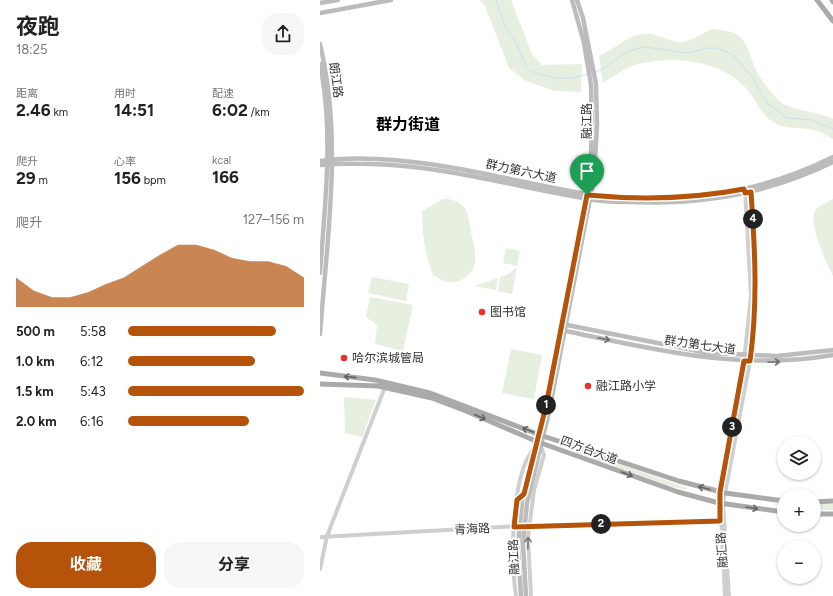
<!DOCTYPE html>
<html lang="zh">
<meta charset="utf-8">
<style>
body{margin:0;font-family:Figtree,"Noto Sans SC",sans-serif;background:#f6f6f6;color:#222;height:100vh;display:flex;flex-direction:column;font-size:15px;white-space:nowrap}
*{box-sizing:border-box;margin:0}
p{font-size:13px;color:#767676}
.icon{flex:none;width:22px;height:22px;fill:none;stroke:currentColor;stroke-width:2;stroke-linecap:round;stroke-linejoin:round}
.map{position:relative;flex:1;overflow:hidden}
.details{display:flex;flex-direction:column;background:#fff;width:320px}
.details>*{flex:none}
.fabs{position:absolute;left:457px;top:436px;display:grid;gap:8px}
.fabs a{display:grid;place-items:center;width:44px;height:44px;border-radius:50%;background:#fff;box-shadow:0 1px 3px #0004;font-size:20px}
.pin{position:absolute;display:grid;place-items:center;width:34px;height:34px;color:#fff;margin:-41px -17px;border-radius:50% 50% 50% 0;rotate:-45deg;box-shadow:0 0 4px #0007}
.pin .icon{rotate:45deg}
.km{position:absolute;width:20px;height:20px;margin:-10px;border-radius:50%;background:#222;color:#fff;font-size:11px;line-height:20px;text-align:center}
.round{display:grid;place-items:center;flex:none;width:42px;height:42px;border-radius:16px;background:#f6f6f6}
.head{display:flex;align-items:center;justify-content:space-between;height:68px;padding:0 16px}
h1{font-size:22px;font-weight:700;line-height:30px}
.metrics{display:grid;grid-template-columns:repeat(3,1fr);gap:6px;height:68px;padding:4px 16px}
.metrics div{display:grid;align-content:center}
.metrics b{font-size:17px;font-weight:700}
.metrics small{font-size:11px;font-weight:400}
.metrics p{font-size:11px}
.chart{height:112px;padding:8px 16px}
.chart p{display:flex;justify-content:space-between}
.chart svg{width:100%;height:72px;margin-top:4px;fill:#b45309;opacity:.7}
.primary-button{display:flex;gap:8px;margin-top:auto;padding:8px 16px}
.primary-button a{flex:1;height:46px;border-radius:16px;background:#b45309;color:#fff;font-size:16px;font-weight:700;line-height:46px;text-align:center}
.primary-button a+a{background:#f6f6f6;color:#222}
ul{padding:0 16px;list-style:none;font-size:13px}
li{display:grid;grid-template-columns:64px 48px 1fr;align-items:center;height:30px}
li i{height:10px;border-radius:5px;background:#b45309}
main{display:flex;flex:1;min-height:0}
.map>svg:first-child{display:block}
</style>
<main>
<section class="details">
<div class="head"><div><h1>夜跑</h1><p>18:25</p></div><a class="round"><svg class="icon" aria-label="share" viewBox="0 0 24 24"><path d="M12 15V3M7 8l5-5 5 5M5 13v7h14v-7"/></svg></a></div>
<div class="metrics">
<div><p>距离</p><b>2.46<small> km</small></b></div>
<div><p>用时</p><b>14:51</b></div>
<div><p>配速</p><b>6:02<small> /km</small></b></div>
</div>
<div class="metrics">
<div><p>爬升</p><b>29<small> m</small></b></div>
<div><p>心率</p><b>156<small> bpm</small></b></div>
<div><p>kcal</p><b>166</b></div>
</div>
<div class="chart"><p><span>爬升</span>127–156 m</p>
<svg viewBox="0 0 160 44" preserveAspectRatio="none"><path d="M0 44V26L10 34L20 38L30 38L40 35L50 30L60 26L70 19L80 12L90 6L100 6L110 9L120 14L130 16L140 16L150 19L160 26V44z"/></svg>
</div>
<ul>
<li><b>500 m</b>5:58<i style="width:84%"></i></li>
<li><b>1.0 km</b>6:12<i style="width:72%"></i></li>
<li><b>1.5 km</b>5:43<i style="width:100%"></i></li>
<li><b>2.0 km</b>6:16<i style="width:69%"></i></li>
</ul>
<div class="primary-button"><a>收藏</a><a>分享</a></div>
</section>
<div class="map">
<svg width="513" height="596" viewBox="0 0 513 596">
<rect width="100%" height="100%" fill="#fff"/>
<path fill="#e7efe0" d="M160,0H191L212,54L222,65L262,64L261,92L235,91L206,81L189,68L165,6Z
M392,29C429,32 424,42 436,70C440,80 451,92 458,100C470,111 498,111 513,119V139C505,134 497,130 488,129C476,127 463,129 453,122C439,113 436,98 425,87C399,59 353,56 317,64C306,67 293,77 283,83L279,56C294,50 306,36 322,34C335,32 346,40 358,42C369,44 382,33 392,29Z
M123,199C130,199 135,200 141,204C149,210 149,223 151,232C153,241 156,251 155,260C155,274 141,284 127,282C123,281 117,277 113,275C105,254 102,234 102,211Z
M513,199V276C507,264 490,227 494,214C496,206 506,203 513,199Z
M186,248L200,251L197,266L183,263Z
M197,267L192,294L178,291L180,277L189,274Z
M52,277L89,284L86,301L48,293Z
M178,278L176,290L154,286Z
M50,297L93,305L83,351L55,344L57,325L46,317Z
M191,349L222,355L214,399L182,393Z
M24,397L56,400L42,437L25,433Z
M255,451L284,458L367,488L366,490L344,485L254,453Z
M494,504H513V510H494Z"/>
<g fill="none" stroke-linecap="round" stroke-linejoin="round">
<path stroke="#ccdff0" stroke-width="1" d="M176,0L186,29L196,42L207,69C226,78 247,82 268,74
M275,72L283,69L308,51L325,47L367,53L388,48H397L413,55L433,78L448,104L467,118L492,120L513,129"/>
<path stroke="#cfcfcf" stroke-width="4" d="M0,537L199,526L400,521
M0,569L7,536L65,387
M196,596C191,560 190,475 215,447
M211,596L208,537L214,490L224,455L221,447
M405,596L400,492L424,361L431,296L425,189
M409,596L403,504L430,361L436,303V269L431,190"/>
<path stroke="#bcbcbc" stroke-width="4.5" d="M0,3L18,0
M0,13L71,0
M0,44C23,139 7,238 0,334
M0,64C14,133 5,203 0,273
M0,161C19,158 39,158 57,159C128,162 196,182 266,194C347,209 439,194 513,157
M0,165C17,163 34,164 51,164C126,166 196,187 269,199C282,202 297,202 311,202C381,205 450,193 513,162
M247,325L388,353L457,356L513,350
M246,331C337,350 420,371 513,355
M201,596L198,547L202,501L226,406L270,176L272,128L271,85L264,43L252,0
M206,596L203,544L207,503L229,412L274,178L277,125L276,84L263,18L257,0"/>
<path stroke="#aaa" stroke-width="5" d="M497,0L513,21
M512,0L513,2
M0,373L55,380L110,393L220,435L359,481L405,493L464,501
M0,384L58,386L112,398L146,411L218,442L358,492L399,503L464,512
M494,502L513,501
M494,514H513"/>
</g>
<defs><path id="oneway-shaft" d="M-6 0H5M1.5-3L5.5 0L1.5 3" fill="none" stroke-width="1.6" stroke-linecap="round" stroke-linejoin="round"/></defs>
<g stroke="#707070">
<use href="#oneway-shaft" transform="translate(284 339) rotate(12)"/>
<use href="#oneway-shaft" transform="translate(454 362)"/>
</g>
<g stroke="#626262">
<use href="#oneway-shaft" transform="translate(30 377) rotate(-174)"/>
<use href="#oneway-shaft" transform="translate(160 417) rotate(24)"/>
<use href="#oneway-shaft" transform="translate(208 430) rotate(-158)"/>
<use href="#oneway-shaft" transform="translate(307 474) rotate(20)"/>
<use href="#oneway-shaft" transform="translate(384 488) rotate(-166)"/>
<use href="#oneway-shaft" transform="translate(432 508) rotate(9)"/>
</g>
<use stroke="#797979" href="#oneway-shaft" transform="translate(208 543) rotate(-89)"/>
<g fill="none" stroke-linecap="round" stroke-linejoin="round">
<g stroke="#fff" stroke-width="8">
<path id="route" d="M424,189L425,193L431,192C435,250 438,303 430,361H424L400,492V521L194,527L197,500L204,494L226,406L267,195C320,200 372,199 424,189Z"/>
</g>
<use href="#route" stroke="#b45309" stroke-width="5"/>
</g>
<g fill="#f22d2b" stroke="#fff" stroke-width="1.5">
<circle cx="162" cy="312" r="4"/>
<circle cx="24" cy="358" r="4"/>
<circle cx="268" cy="386" r="4"/>
</g>
<g text-anchor="middle" dominant-baseline="central" stroke-width="4" stroke-linejoin="round" paint-order="stroke">
<g font-size="12" fill="#323232" stroke="#fff">
<text transform="translate(16 80) rotate(82)">朗江路</text>
<text transform="translate(267 121) rotate(-90)">融江路</text>
<text transform="translate(201 171) rotate(12)">群力第六大道</text>
<text transform="translate(380 345) rotate(8)">群力第七大道</text>
<text transform="translate(269 450) rotate(20)">四方台大道</text>
<text transform="translate(152 529) rotate(-3)">青海路</text>
<text transform="translate(402 550) rotate(-94)">融汇路</text>
<text transform="translate(194 557) rotate(-92)">融江路</text>
</g>
<g font-size="12" fill="#323232" stroke="#fff" text-anchor="start">
<text x="170" y="312">图书馆</text>
<text x="32" y="358">哈尔滨城管局</text>
<text x="276" y="386">融江路小学</text>
</g>
<g font-size="16" font-weight="bold" fill="#000" stroke="#fff">
<text x="88" y="124">群力街道</text>
</g>
</g>
</svg>
<div class="fabs">
<a><svg class="icon" aria-label="layers" viewBox="0 0 24 24"><path d="M12 4l9 5-9 5-9-5zM3 14l9 5 9-5"/></svg></a>
<a>+</a>
<a>−</a>
</div>
<div class="pin" style="left:267px;top:195px;background:#1e9e55"><svg class="icon" aria-label="arrive" viewBox="0 0 24 24"><path d="M6 21V4h12l-3 4 3 4H6"/></svg></div>
<b class="km" style="left:226px;top:405px">1</b>
<b class="km" style="left:281px;top:524px">2</b>
<b class="km" style="left:412px;top:427px">3</b>
<b class="km" style="left:433px;top:219px">4</b>
</div>
</main>
